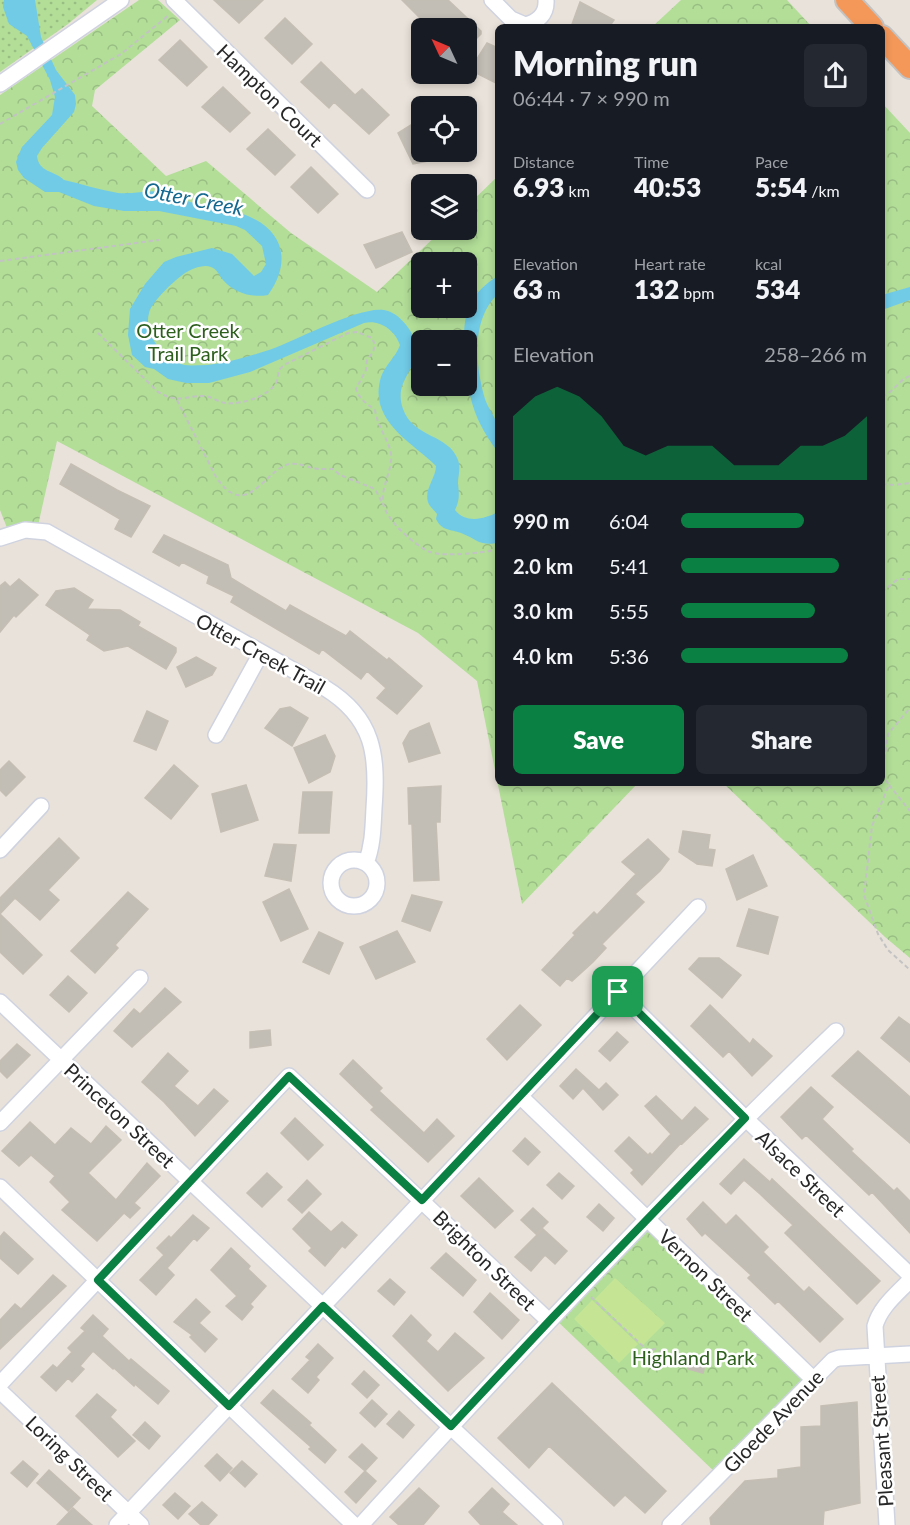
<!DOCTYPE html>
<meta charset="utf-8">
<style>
body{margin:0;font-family:Lato,sans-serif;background:#242831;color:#f1f3f6;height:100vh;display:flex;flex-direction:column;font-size:22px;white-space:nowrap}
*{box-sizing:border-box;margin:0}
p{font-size:20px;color:#9ea1a6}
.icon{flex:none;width:33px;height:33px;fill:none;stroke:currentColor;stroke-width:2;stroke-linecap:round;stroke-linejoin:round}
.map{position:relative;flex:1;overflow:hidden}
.drawer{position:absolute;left:495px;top:24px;width:390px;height:762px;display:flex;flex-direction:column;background:#171b24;border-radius:9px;box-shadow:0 3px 9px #0003}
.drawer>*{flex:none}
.needle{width:39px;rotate:314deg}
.buttons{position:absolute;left:411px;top:18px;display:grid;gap:12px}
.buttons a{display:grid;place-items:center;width:66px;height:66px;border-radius:9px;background:#171b24;box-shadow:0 3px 9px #0003;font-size:30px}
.pin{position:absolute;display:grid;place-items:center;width:51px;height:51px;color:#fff;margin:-26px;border-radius:12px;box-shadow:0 3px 9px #0006}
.round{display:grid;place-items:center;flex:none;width:63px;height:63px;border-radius:9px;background:#242831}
.overview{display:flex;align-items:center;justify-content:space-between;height:102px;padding:0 18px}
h1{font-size:33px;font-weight:800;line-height:45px}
.figures{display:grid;grid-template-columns:repeat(3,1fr);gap:9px;height:102px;padding:6px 18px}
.figures div{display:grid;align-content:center}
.figures b{font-size:26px;font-weight:800}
.figures small{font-size:16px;font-weight:400}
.figures p{font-size:16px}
.chart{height:168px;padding:12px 18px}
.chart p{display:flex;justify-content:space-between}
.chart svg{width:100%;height:108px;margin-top:6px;fill:#0b8043;opacity:.7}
.action{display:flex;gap:12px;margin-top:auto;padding:12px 18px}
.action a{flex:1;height:69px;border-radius:9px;background:#0b8043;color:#fff;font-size:24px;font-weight:800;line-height:69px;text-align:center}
.action a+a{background:#242831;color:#f1f3f6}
ul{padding:0 18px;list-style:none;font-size:20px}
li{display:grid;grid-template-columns:96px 72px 1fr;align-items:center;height:45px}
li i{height:15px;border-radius:8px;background:#0b8043}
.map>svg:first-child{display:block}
</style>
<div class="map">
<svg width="910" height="1525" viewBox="0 0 910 1525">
<defs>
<pattern id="grass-dots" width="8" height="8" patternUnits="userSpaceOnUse" patternTransform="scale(1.5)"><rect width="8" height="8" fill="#b2de98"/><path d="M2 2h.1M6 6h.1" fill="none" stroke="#99be83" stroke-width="1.8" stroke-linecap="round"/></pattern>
<pattern id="park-crowns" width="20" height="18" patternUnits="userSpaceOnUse" patternTransform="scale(1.5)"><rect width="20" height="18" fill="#b2de98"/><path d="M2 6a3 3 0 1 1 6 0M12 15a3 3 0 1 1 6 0" fill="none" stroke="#99be83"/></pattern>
</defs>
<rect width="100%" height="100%" fill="#e9e2da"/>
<path fill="url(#grass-dots)" d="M0,0H97L68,24L0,72Z"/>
<path fill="url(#park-crowns)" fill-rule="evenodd" d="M139,0H158L180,20L95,90L92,106L166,176L206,161L291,233L377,292L442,230H466L467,206L498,176V783H638L522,904L477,681L418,633L57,441L37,530L9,533L0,510V95ZM422,262H466V308H422ZM422,340H466V386H422Z
M681,0H787L812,27H652Z
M882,103L910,133V958L885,937L723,783H882Z
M647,1219L814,1380L719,1476L553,1317Z"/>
<path fill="#c5e595" d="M615,1278L665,1323L642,1346L595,1299Z
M592,1300L638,1344L619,1363L574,1319Z"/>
<path fill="#71cbe7" d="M4,0H35L41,37L56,70L75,95L76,104L74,112L42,148L37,156C39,173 54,170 64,180C82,184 100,190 118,193C135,195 151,188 169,193C176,194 183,199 190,202C209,207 229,208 248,216C285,232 291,263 268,295C252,298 234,293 223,280C219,275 217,269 211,267C203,264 192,269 185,273C175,280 152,301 149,313C143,335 164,359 184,365C191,366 199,365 207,365C227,363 250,356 269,350C295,341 359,306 384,310C401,313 411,331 418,344C418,370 393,381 403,409C413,438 449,434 458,460C461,468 458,476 458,483C459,494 460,500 455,510C466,524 485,519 498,512V543C478,546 477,539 461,533C450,529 442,531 436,519L437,514C434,510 429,506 428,502C424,489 436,478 436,466C410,441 368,420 381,377C385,365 396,357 400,345C395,330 379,319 364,323L250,372L209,383H186L168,379L154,369L145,367L132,355L128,335L130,309L145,284L164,262L176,257L212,248L232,254L254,276L261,272L266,264L262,246L245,230L236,226L159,211H124L94,206L59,192H45L24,178L18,170L16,162L19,154L22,147L52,115L55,97L50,80L27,36L9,24L3,7Z
M498,276V294C471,319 475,366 485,399C488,408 494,415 497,424C500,432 498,444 498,452C469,414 466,387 466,340L464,339C464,309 472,292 498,276Z
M910,287V300L882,310V295Z"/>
<path fill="#c2bdb5" stroke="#c4beb4" stroke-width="1.5" d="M214,0H263L239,23Z
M402,0H448L481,31V34L466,49V28H430Z
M580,2L614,20L609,27H571Z
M285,18L312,44L292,64L265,38Z
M180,40L207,67L187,86L159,60Z
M487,43L498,48V84L470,70Z
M321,62L355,95L362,89L389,115L369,134L334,102L329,108L301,82Z
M223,87L250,113L230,132L202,107Z
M422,118V152H451V157L413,164L398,133Z
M268,129L295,155L275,175L247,149Z
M311,167L338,194L318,213L291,187Z
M402,232L412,252L376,268L364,245Z
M71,464L117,490L150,506L131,537L115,529L120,519L60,484Z
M164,535L228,565L231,578L286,611L290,605L346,636L350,631L387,660L389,658L422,686L397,714L377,698L386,688L367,671L361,679L322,649L319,654L231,602L234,596L207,583L209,576L182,562L179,566L153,552Z
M19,579L38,595L16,617L14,615L0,632V586L5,582L10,587Z
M74,588L93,600L87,609L120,610L140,622L138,626L176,648V652L166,669L128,646L104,651L87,640L90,635L46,605L56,591Z
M196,657L216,668L212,675L186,687L177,667Z
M290,707L308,718L292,746L265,728L280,709Z
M147,711L168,721L156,750L134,741Z
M429,723L440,753L409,762L403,743L410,731Z
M325,735L335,756L330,772L309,783L294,748Z
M9,761L25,777L6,796L0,790V770Z
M174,765L198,786L171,819L145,798Z
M246,785L258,820L221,832L212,794Z
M441,786L440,822H436L439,880L414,881L412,824H409L408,788Z
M303,792H332L329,833H299Z
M683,831L710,835L708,849L715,850L712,866L697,864L679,852Z
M59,838L79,858L48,890L59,900L40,920L15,898L0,914V898Z
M648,839L669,859L660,871L635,894L644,902L602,944L606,948L593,962L572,981L567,978L560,986L542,970L575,935L573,933L594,912L597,915L636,874L622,862Z
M274,844L296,845L291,881L265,876Z
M753,855L767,886L737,900L726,869Z
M289,889L308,929L281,941L263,902Z
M128,892L148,909L115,945L118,948L95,973L71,951Z
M412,895L442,902L430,931L402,921Z
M749,909L778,917L768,954L737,946Z
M0,914L42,955L23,974L0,952Z
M397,931L415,962L376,979L360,947Z
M319,932L343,943L329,974L303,962Z
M699,958H719L741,975L722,998L689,969Z
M68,976L87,993L69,1012L50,995Z
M165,988L181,1002L132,1047L114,1031L134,1009L140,1014Z
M520,1005L541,1025L507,1060L487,1039Z
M710,1005L750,1044L753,1039L772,1056L752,1076L729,1051L723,1057L691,1026Z
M899,1017L910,1025V1062L881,1038Z
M270,1030L271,1045L250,1048V1032Z
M617,1032L628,1042L610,1061L599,1051Z
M17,1044L30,1055L7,1078L0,1071V1061Z
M858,1051L910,1097V1143L832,1076Z
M168,1053L188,1071L174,1086L198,1106L214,1089L228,1101L195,1136L164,1102L142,1082Z
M353,1060L382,1088L379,1091L424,1133L437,1119L454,1136L428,1162L371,1110L374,1107L340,1074Z
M576,1069L599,1090L606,1083L618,1095L603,1110L583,1088L573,1099L560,1086Z
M811,1087L833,1107L822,1119L853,1149L851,1151L894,1191L897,1188L910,1201V1233L872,1192L869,1195L806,1135L802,1139L781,1117Z
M656,1096L682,1121L695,1107L708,1119L682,1144L681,1143L642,1185L631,1173L634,1170L615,1151L629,1137L648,1155L650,1153L652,1155L671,1134L645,1106Z
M295,1118L323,1145L308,1160L281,1133Z
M30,1122L55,1145L71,1128L91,1144L106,1126L121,1140L88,1173L116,1200L147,1163L160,1176L134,1203L140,1208L130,1218L124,1213L97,1241L62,1210L70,1202L50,1182L55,1176L31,1155L19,1166L2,1151Z
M525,1138L540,1152L528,1165L513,1151Z
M744,1159L770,1182L772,1179L880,1281L857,1304L785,1233L793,1225L760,1194L744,1180L731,1194L720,1184Z
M267,1173L282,1187L262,1207L247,1193Z
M559,1173L574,1186L562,1199L547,1185Z
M479,1178L513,1211L495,1228L461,1196Z
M307,1180L321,1194L302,1213L288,1200Z
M703,1202L726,1225L736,1215L768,1247L763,1252L804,1292L809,1287L843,1319L820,1342L778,1301L775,1304L748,1278L751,1275L705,1233L702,1236L687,1219Z
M599,1204L614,1218L603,1231L587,1217Z
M533,1208L548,1222L536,1234L521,1220Z
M309,1212L331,1232L342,1222L357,1235L345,1248L342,1246L325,1266L309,1251L312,1248L293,1229Z
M193,1215L209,1228L197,1241L194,1238L167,1268L174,1275L156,1295L140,1280L164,1255L157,1248L169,1236L171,1238Z
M543,1229L567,1251L555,1264L545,1255L531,1271L515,1257Z
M4,1232L33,1259L18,1274L0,1258V1237Z
M231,1248L250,1266L248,1269L266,1286L250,1304L253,1307L242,1320L226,1306L237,1296L211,1270Z
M446,1253L476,1280L463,1296L431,1268Z
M53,1275L66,1286L0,1349V1320L15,1304L21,1309Z
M390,1279L405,1292L394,1305L378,1291Z
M490,1293L519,1320L502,1339L474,1312Z
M196,1299L210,1312L199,1323L217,1339L205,1352L190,1337L192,1335L174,1322Z
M93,1315L108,1329L102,1336L129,1361L131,1359L169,1391L158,1404L135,1384L134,1386L114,1368L113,1369L93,1351L80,1366L84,1369L72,1382L68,1378L56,1391L41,1377L53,1365L57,1368L72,1352L68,1348L85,1331L81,1328Z
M411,1315L431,1335L426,1341L438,1352L455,1333L484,1358L448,1391L393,1336Z
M318,1344L333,1358L316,1377L319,1380L308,1393L292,1379L310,1360L306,1357Z
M691,1358L706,1360L703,1373L688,1369Z
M364,1371L379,1385L367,1398L352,1384Z
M552,1383L666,1491L645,1513L625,1495L614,1506L549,1446L529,1468L498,1438Z
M273,1390L311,1423L309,1425L336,1450L325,1463L309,1449L311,1447L261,1403Z
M97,1394L116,1410L110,1417L135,1441L118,1457L76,1416Z
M372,1400L387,1414L375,1427L360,1413Z
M857,1402L860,1503L824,1511L823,1525H711L710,1518L745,1481L778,1478V1470L801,1467V1427L821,1426V1406Z
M399,1411L414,1425L403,1438L387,1424Z
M145,1422L160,1436L149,1449L133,1435Z
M362,1444L377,1458L365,1471L349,1457Z
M217,1454L232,1468L220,1481L205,1466Z
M23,1461L38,1474L27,1487L11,1473Z
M242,1461L257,1474L245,1487L230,1473Z
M49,1470L80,1498L68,1511L37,1483Z
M365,1471L376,1481L356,1503L345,1492Z
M419,1488L439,1506L423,1525H399L390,1517Z
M492,1488L509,1504L502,1512L517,1525H481L469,1512Z
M175,1493L190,1506L178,1519L163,1505Z
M202,1502L217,1515L208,1525H201L189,1514Z
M73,1508L92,1525H57Z"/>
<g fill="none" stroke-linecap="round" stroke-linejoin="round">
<g stroke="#cfd3e0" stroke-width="18">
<path id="minor" d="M174,0L367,190
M492,0L511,19L525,25C538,22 547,14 546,0
M0,84L121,0
M0,538L25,530L47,532L325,688C374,718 378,755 374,808C373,827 373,845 366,863
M216,735L261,653
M0,850L41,806
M331 883a23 23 0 1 1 46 0a23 23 0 1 1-46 0Z
M618,992L745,1118L910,1275
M0,1002L555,1525
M520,1096L814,1380
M0,1123L140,978
M0,1187L354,1525
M0,1384L289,1076L549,1321
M0,1391L141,1525
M117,1525L698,907
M361,1525C515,1356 671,1189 836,1031
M670,1525L833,1360L839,1358L910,1354
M887,1525L875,1326C880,1307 897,1294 910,1280"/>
</g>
<g stroke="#c3c3c3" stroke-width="26">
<path id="highway" d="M847,0L872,27
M882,37L910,67"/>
</g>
<path stroke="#c3c3c3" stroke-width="2" stroke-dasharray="4.5 3" stroke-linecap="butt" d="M0,124L121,54L169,15
M0,261L159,240
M98,333L158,392C180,404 182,396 203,396C211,396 218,402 225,403C240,405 268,397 276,383C278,379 278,374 279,370L284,365L348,333L357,332L372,338L375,345L373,352L367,360L366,370L356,389C360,400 366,403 375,410C378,428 388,439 391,453C393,470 381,486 383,503C386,520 414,545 430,552C441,557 486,553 498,549
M882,396C894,393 899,379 910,376
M177,400L216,477C245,520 262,475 286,465C296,461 308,468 319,469C323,469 328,469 333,469L340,475L375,489L383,504
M882,484L894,485L910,483
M882,592L898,579H910
M882,774L889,785L872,826L864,895L878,934L888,950L910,970
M882,774L888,734L910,708
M889,785L910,811
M591,1297L648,1351L654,1349L669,1355L697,1354"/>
<use href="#minor" stroke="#fff" stroke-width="15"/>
<use href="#highway" stroke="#f4985a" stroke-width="22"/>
</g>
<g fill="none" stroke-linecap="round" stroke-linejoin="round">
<g stroke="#fff" stroke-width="12">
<path id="route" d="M618,992L745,1118L553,1317L451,1426L323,1306L229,1406L98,1280L289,1076L422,1200Z"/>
</g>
<use href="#route" stroke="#0b8043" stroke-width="8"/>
</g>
<g text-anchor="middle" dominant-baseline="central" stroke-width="5" stroke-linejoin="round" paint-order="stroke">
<g font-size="20" fill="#282828" stroke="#fff">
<text transform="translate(270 95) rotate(44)">Hampton Court</text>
<text transform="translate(261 653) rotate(29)">Otter Creek Trail</text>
<text transform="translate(120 1115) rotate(43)">Princeton Street</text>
<text transform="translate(801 1173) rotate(44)">Alsace Street</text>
<text transform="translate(485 1260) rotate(44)">Brighton Street</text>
<text transform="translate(706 1275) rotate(44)">Vernon Street</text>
<text transform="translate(773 1421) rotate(-46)">Gloede Avenue</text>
<text transform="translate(881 1441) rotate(-94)">Pleasant Street</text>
<text transform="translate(70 1458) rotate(44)">Loring Street</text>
</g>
<g font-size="20" fill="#2d5f1d" stroke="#fff">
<text x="188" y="330">Otter Creek<tspan x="188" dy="23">Trail Park</tspan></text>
<text x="693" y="1357">Highland Park</text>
</g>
<g font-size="21" font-style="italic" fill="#14688f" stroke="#fff">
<text transform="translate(194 198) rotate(11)">Otter Creek</text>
</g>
</g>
</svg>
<div class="buttons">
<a><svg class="needle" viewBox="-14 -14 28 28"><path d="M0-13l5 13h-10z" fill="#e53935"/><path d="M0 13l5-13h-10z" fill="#9ea1a6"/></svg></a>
<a><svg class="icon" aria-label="locate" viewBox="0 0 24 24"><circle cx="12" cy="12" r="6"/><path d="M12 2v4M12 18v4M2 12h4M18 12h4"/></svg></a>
<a><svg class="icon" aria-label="layers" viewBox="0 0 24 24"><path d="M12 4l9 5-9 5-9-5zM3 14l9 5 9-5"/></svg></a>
<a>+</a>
<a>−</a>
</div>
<div class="pin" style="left:618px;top:992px;background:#1e9e55"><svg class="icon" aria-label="arrive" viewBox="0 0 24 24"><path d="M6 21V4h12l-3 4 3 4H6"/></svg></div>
<section class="drawer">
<div class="overview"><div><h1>Morning run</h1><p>06:44 · 7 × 990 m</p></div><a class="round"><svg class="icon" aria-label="share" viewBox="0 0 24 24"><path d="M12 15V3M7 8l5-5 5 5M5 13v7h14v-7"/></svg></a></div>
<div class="figures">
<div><p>Distance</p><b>6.93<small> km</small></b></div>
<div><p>Time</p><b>40:53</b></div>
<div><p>Pace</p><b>5:54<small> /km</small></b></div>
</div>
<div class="figures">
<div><p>Elevation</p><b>63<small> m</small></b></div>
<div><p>Heart rate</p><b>132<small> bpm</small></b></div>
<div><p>kcal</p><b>534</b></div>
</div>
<div class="chart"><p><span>Elevation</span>258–266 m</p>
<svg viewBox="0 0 160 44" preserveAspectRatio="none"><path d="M0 44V18L10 10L20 6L30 10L40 18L50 30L60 34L70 30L80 30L90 30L100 38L110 38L120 38L130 30L140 30L150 26L160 18V44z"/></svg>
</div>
<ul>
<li><b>990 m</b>6:04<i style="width:66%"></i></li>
<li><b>2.0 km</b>5:41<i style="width:85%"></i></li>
<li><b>3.0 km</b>5:55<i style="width:72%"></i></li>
<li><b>4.0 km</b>5:36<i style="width:90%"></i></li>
</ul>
<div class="action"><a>Save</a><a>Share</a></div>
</section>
</div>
